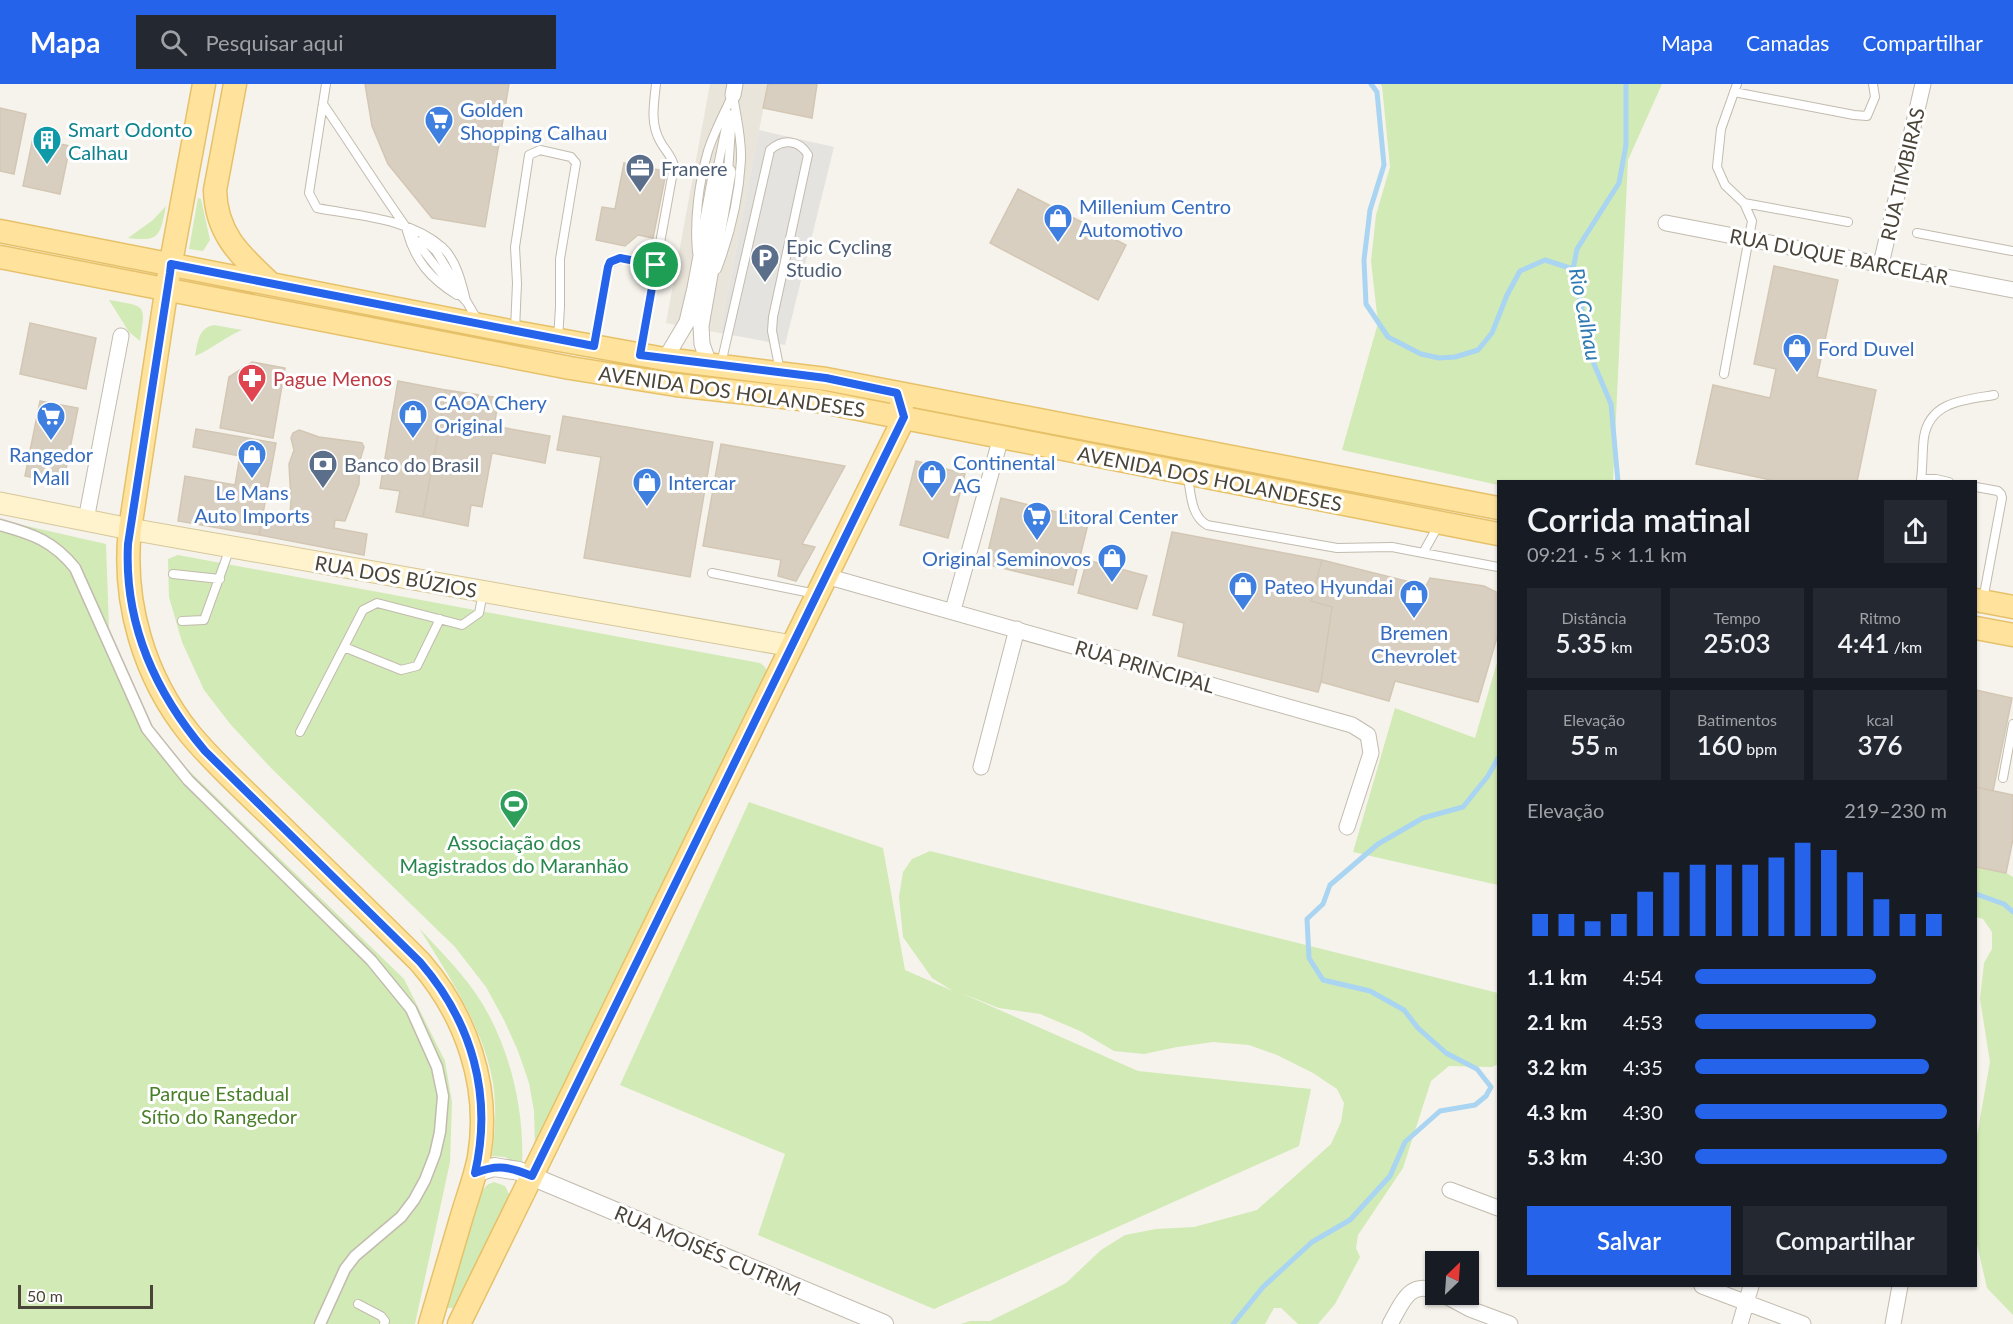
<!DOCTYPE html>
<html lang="pt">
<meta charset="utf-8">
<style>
body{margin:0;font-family:Lato,sans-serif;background:#242831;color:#f1f3f6;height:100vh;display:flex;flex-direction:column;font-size:22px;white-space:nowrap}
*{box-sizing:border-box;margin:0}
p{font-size:20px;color:#9ea1a6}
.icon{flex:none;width:33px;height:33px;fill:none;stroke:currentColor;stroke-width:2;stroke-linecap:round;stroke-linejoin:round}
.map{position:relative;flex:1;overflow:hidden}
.panel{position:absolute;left:1497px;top:396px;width:480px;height:807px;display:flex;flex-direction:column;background:#171b24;border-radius:0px;box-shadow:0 2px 4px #0004}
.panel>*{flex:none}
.needle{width:39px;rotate:25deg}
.fabs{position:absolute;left:1425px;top:1167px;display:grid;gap:12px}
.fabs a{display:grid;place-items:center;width:54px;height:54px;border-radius:0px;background:#171b24;box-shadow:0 2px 4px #0004;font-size:30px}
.scale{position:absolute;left:18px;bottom:15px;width:135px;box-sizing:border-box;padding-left:6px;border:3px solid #4b4439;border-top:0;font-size:16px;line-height:21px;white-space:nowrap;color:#4b4439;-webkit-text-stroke:4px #fff;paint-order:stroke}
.pin{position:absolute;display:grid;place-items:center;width:51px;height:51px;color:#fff;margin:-26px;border:3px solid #fff;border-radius:50%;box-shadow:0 2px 6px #0007}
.round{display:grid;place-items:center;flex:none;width:63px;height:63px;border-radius:0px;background:#242831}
.head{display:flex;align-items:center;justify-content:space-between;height:102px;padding:0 30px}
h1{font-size:33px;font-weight:600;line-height:45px}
.figures{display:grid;grid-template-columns:repeat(3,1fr);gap:9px;height:102px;padding:6px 30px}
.figures div{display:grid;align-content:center;border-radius:0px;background:#242831;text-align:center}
.figures b{font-size:26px;font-weight:600}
.figures small{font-size:16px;font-weight:400}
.figures p{font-size:16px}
.chart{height:168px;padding:12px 30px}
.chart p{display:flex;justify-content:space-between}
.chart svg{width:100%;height:108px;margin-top:6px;stroke:#2563eb;stroke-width:6}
.primary-button{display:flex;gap:12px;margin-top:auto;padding:12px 30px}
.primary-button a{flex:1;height:69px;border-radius:0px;background:#2563eb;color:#fff;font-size:24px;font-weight:600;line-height:69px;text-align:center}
.primary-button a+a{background:#242831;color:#f1f3f6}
ul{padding:0 30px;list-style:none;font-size:20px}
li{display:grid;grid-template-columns:96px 72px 1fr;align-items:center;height:45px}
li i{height:15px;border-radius:8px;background:#2563eb}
header{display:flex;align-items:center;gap:36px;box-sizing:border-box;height:84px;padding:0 30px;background:#2563eb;color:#fff}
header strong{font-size:28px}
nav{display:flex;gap:33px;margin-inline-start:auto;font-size:21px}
.search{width:420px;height:54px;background:#242831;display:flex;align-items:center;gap:15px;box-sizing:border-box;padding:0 21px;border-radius:0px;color:#9ea1a6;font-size:22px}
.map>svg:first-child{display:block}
</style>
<header>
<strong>Mapa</strong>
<div class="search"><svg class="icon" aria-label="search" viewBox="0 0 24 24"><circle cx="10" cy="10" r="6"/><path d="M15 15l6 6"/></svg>Pesquisar aqui</div>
<nav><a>Mapa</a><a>Camadas</a><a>Compartilhar</a></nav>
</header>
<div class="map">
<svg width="2013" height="1240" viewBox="0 0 2013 1240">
<rect width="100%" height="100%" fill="#f6f3ec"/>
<path fill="#eae5da" d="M710,0H768L720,249L666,239Z"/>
<path fill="#d2eab5" d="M1380,0H1662L1628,76L1613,397L1498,398V401L1342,366L1378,239L1371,177L1376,131L1390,83L1382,2Z
M198,114L201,115L210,156L203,167L189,165Z
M166,122C160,152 160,158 128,154L153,136Z
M109,216C146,223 146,218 140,257L129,248Z
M214,241L242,246C225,253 212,265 195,272C198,258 198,244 214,241Z
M0,436L106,460L109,544L149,640L176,674L404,895L445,977L452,1018L450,1078L415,1240H0Z
M178,471L760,579L765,583L768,591L535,1065L534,1027L529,999L518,967L504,936L486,903L455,863L272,685L231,641L204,606L182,558L169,513L168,475Z
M1498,575V801L1353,768L1395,624L1475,654Z
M749,718L883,764L905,886L953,907L932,894L903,853L899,813L903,788L912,775L930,767L1498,909V980L1492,983L1449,982L1431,997L1403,1084L1358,1151L1356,1164L1360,1173L1335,1220L1318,1240H1298L1281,1224H1274L1265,1240H961L970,1237H990L1035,1215L1066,1199L1101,1166L1125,1151L1156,1145L1194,1143L1257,1126L1331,1060L1341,1038L1344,1019L1337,1005L1313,989L1277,971L1249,961L1213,958L1177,963L1144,970L1114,967L1080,947L1040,930L999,924L961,909L1138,987L1311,1005L1299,1062L934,1225L758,1151L785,1070L620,1001Z
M1976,783L2006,789L2013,793V1231L1987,1204L1976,1156V1057L1990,978L1980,915L1984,879L1992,865V848L1983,835L1976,833Z
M419,844C438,865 458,884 474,907C508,955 525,1023 522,1082L505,1073L492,1072C494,1055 496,1038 495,1021C494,959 451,895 419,844Z
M494,1098L505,1102L510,1112L453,1224H445L482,1107L487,1101Z"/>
<path fill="#e5e3e0" d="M759,46L834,63L785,261L720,249Z"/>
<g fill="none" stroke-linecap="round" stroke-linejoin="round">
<path stroke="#a9d4f2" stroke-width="5" d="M1371,0L1377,8L1384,81L1370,126L1364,176L1366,220L1388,253L1421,270L1439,274L1455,273L1478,266L1492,249L1507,211L1520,187L1545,176L1573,185
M1618,398L1611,320L1594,280L1573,185L1577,165L1619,99L1626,61V0
M1976,810L2004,820L2013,828
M1233,1240L1263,1203L1312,1158L1350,1136L1390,1092L1405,1058L1440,1027L1475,1021L1486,1012L1491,1003L1477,985L1446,969L1418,944L1404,926L1370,907L1323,896L1309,874L1307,835L1323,820L1330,801L1378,760L1423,734L1463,723L1488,692L1498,674"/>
</g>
<path fill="#d8cfc1" stroke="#d3c7b4" stroke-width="1.5" d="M365,0H509L485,143L432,134L388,80L372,42Z
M768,0H817L812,34L763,24Z
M0,24L26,30L14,90L0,87Z
M33,54L70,62L60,110L23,102Z
M624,79L660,86L659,93L665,94L653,154L638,151L625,162L596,156L602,123L615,125Z
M1018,105L1126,161L1098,216L990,159Z
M1774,182L1838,196L1817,293L1876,306L1857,398H1780L1696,380L1713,301L1770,314L1776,285L1754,280Z
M30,239L96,254L86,305L20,290Z
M252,278L285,284L273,354L220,344L229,293Z
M398,297L446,306L423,433L396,428L400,407L380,404Z
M446,306L499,314L494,342L550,352L545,379L492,369L482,423L471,421L468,442L423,433Z
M40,317L78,324L63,400L25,392Z
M563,332L713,358L690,493L584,474L601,373L557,366Z
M196,345L276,359L259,451L178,437L185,392L235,401L240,372L193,363Z
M299,346L319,353L356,358L362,359L364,363L360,376L359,400L345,437L335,436L334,444L367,450L364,471L259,451L263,430L294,436L295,429H290L291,417L289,380L294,366L291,354L293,349Z
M721,360L845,382L802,460L815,463L796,497L778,492L781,476L703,462Z
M916,377L965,390L948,454L900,441Z
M1001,414L1089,436L1073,501L985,480Z
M1172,448L1322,476L1311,517L1332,523L1321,598L1318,608L1178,572L1184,539L1153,531Z
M1087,476L1147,492L1137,525L1078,509Z
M1322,476L1426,502L1430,494L1484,502L1498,509V550L1478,618L1395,597L1389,617L1321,598L1332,523L1311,517Z
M1976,606L2012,614L1993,707L1976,703Z
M1976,703L2013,711V755L2006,789L1976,783Z"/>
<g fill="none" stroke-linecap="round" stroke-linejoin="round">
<g stroke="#c2bbae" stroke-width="10">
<path id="service" d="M326,0L309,109L317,124C358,132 409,134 442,163C456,175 462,200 466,217
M1734,8L1854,31L1867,32L1875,13L1873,0
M323,20C368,85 410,158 465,216
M717,87L728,33
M728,88L732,30
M1744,119L1848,138
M407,147C415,177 431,195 457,211
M1917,149L2012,167
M423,155L436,167L458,203
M697,168C694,136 699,98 708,67C714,48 724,30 732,12
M717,185C730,151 739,113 741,76C742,54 736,32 733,11
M464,213L478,237
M515,246L517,199L515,163L529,71L540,66L571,73L576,79L560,175V223L558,255
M594,261L608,183C617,168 641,179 656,181L674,82C671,70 665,67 660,57C650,39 654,20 656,0
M641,269L656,181
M721,280L770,66C782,55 799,55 808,71L773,233L772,247L780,287
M1724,290L1752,137L1744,119L1725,101L1717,83L1721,45L1737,0
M1188,394C1191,410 1191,432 1207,441L1337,464L1392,463L1423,469L1438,442
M1921,395C1923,381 1922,367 1924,353C1930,317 1965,316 1994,311
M1921,398V395H1936L1949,398
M1976,403L1998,407L2001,410L2002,414L1983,516
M1423,469L1498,483
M712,489L816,510
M173,490L220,495
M182,537L204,536L230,464
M344,563L401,586L417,582L440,535
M300,648L363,526L377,519L462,541L479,529L483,509
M2003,694L2013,640
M358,1220L381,1232L385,1237L384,1240"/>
</g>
<g stroke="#c2bbae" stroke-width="13">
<path id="pedestrian" d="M0,441C33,450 53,457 75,484L147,645L188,696L371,876L411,925L437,983L443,1012L440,1048L435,1070L425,1096L414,1116L401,1133L355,1172L345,1185L320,1240"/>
</g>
<g stroke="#c2bbae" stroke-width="17">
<path id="minor" d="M733,11L735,0
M1666,139L2013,206
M1881,180L1923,0
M665,275L687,238L695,204L717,87
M709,280L702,260L701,242L728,88
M86,436L121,252
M826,492L1352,641L1368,651L1371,669L1347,743
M953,526L1001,353
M981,683L1017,545
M1450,1106L1498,1124
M1702,1202L1803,1240
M1442,1210L1470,1225L1510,1240
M1390,1240C1402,1220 1408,1196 1436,1207
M1740,1240L1751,1202
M1893,1240L1900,1202"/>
</g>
<g stroke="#c2bbae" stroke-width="20">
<path id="tertiary" d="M475,1089L494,1083L519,1087L884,1240"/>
</g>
<g stroke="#d6c79b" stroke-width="23">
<path id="secondary" d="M0,419L130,445L792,562"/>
</g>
<g stroke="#e6c16a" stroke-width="25">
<path id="primary" d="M204,0L169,189L130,445C122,518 144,593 190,650C219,685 254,715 286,747C331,791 376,834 420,878C466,931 491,1002 479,1073C475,1094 467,1114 461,1135C451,1170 440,1205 430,1240
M235,0L215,106C216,150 240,171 270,199
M0,147L515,248L665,275L826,295L1498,424
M0,173L570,284L676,301L818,317L904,334L1498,450
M1976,516L2013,523
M1976,544L2013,551
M459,1240L904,334L901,322"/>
</g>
<use href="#service" stroke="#fff" stroke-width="8"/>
<use href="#pedestrian" stroke="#fff" stroke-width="10"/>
<use href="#minor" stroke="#fff" stroke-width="15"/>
<use href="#tertiary" stroke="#fff" stroke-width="18"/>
<use href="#secondary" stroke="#fff3cd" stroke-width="21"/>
<use href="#primary" stroke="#ffe39c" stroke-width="22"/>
</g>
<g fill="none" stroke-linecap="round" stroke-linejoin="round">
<g stroke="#fff" stroke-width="12">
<path id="route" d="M620,174L656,181L640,271L826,294L897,309L904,333L532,1092C510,1083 498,1080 475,1089C493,1011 472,938 420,878L205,667C155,608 124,538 128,460L170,189L171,180L594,262L608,183L610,178Z"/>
</g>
<use href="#route" stroke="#2563eb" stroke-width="8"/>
</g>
<defs>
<g id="supermarket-pin" transform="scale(1.5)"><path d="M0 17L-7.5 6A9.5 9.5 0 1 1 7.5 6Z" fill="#3f7fe0" stroke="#fff"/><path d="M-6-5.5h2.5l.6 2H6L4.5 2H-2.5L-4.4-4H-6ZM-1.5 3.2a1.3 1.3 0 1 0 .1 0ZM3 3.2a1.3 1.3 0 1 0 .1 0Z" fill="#fff"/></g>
<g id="building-pin" transform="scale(1.5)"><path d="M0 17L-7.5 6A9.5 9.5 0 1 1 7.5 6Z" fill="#0f9aa8" stroke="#fff"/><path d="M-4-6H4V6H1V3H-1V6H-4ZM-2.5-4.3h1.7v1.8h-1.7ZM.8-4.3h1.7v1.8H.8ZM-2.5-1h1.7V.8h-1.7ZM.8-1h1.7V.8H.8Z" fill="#fff"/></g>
<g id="office-pin" transform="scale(1.5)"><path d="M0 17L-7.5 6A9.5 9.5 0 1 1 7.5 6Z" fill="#5c6f8a" stroke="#fff"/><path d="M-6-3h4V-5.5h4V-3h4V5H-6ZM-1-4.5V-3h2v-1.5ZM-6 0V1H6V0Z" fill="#fff"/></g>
<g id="shop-pin" transform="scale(1.5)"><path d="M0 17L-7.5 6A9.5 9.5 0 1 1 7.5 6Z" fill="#3f7fe0" stroke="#fff"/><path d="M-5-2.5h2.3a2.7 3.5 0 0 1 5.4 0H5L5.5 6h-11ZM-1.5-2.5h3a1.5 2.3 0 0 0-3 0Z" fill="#fff"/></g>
<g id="parking-pin" transform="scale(1.5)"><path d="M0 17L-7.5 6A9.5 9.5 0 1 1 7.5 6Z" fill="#5c6f8a" stroke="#fff"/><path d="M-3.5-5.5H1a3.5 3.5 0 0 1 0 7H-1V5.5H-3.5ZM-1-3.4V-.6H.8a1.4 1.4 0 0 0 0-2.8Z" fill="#fff"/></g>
<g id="pharmacy-pin" transform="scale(1.5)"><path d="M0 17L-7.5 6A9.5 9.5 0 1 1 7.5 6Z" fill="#e0444e" stroke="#fff"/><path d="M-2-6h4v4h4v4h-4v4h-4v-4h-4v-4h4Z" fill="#fff"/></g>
<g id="bank-pin" transform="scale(1.5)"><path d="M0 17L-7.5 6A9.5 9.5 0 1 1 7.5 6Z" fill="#5c6f8a" stroke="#fff"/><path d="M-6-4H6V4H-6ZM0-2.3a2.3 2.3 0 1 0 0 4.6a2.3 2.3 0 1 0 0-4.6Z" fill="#fff"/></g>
<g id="stadium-pin" transform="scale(1.5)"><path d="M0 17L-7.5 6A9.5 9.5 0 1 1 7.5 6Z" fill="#2e9e5b" stroke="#fff"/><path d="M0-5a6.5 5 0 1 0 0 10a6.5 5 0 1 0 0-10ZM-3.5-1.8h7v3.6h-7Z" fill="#fff"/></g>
</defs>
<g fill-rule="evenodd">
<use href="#supermarket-pin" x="439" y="36"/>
<use href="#building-pin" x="47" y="56"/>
<use href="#office-pin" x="640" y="84"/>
<use href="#shop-pin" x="1058" y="134"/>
<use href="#parking-pin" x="765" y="174"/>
<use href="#shop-pin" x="1797" y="264"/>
<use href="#pharmacy-pin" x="252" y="294"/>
<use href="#shop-pin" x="413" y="330"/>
<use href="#supermarket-pin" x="51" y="332"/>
<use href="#shop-pin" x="252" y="370"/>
<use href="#bank-pin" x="323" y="380"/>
<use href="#shop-pin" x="932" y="390"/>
<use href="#shop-pin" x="647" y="398"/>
<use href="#supermarket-pin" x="1037" y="432"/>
<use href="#shop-pin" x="1112" y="474"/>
<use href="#shop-pin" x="1243" y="502"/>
<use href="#shop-pin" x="1414" y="510"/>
<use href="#stadium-pin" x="514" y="720"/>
</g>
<g text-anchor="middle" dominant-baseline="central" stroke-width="6" stroke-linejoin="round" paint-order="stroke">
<g font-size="20" fill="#366cbe" stroke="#fff" text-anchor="start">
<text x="460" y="25">Golden<tspan x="460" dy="23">Shopping Calhau</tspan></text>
<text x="1079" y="122">Millenium Centro<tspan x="1079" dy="23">Automotivo</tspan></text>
<text x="1818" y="264">Ford Duvel</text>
<text x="434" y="318">CAOA Chery<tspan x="434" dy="23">Original</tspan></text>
<text x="51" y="370" text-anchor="middle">Rangedor<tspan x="51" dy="23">Mall</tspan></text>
<text x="953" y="378">Continental<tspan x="953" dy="23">AG</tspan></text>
<text x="668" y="398">Intercar</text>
<text x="252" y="408" text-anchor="middle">Le Mans<tspan x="252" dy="23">Auto Imports</tspan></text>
<text x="1058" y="432">Litoral Center</text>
<text x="1091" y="474" text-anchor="end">Original Seminovos</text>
<text x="1264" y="502">Pateo Hyundai</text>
<text x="1414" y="548" text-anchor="middle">Bremen<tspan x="1414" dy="23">Chevrolet</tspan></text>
</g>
<g font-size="20" fill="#0d838f" stroke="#fff" text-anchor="start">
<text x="68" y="45">Smart Odonto<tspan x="68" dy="23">Calhau</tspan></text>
</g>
<g font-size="20" fill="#4e5e75" stroke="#fff" text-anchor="start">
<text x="661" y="84">Franere</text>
<text x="786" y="162">Epic Cycling<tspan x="786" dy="23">Studio</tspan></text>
<text x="344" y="380">Banco do Brasil</text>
</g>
<g font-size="20" fill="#4b4439" stroke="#fff">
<text transform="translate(1902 90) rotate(-77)">RUA TIMBIRAS</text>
<text transform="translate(1839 172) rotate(11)">RUA DUQUE BARCELAR</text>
<text transform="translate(732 307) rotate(8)">AVENIDA DOS HOLANDESES</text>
<text transform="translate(1210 394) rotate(11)">AVENIDA DOS HOLANDESES</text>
<text transform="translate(396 492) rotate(10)">RUA DOS BÚZIOS</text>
<text transform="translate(1145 582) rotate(16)">RUA PRINCIPAL</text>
<text transform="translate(708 1166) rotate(23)">RUA MOISÉS CUTRIM</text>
</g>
<g font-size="20" fill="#be3a42" stroke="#fff" text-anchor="start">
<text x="273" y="294">Pague Menos</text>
</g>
<g font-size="20" fill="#27864d" stroke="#fff">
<text x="514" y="758">Associação dos<tspan x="514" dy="23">Magistrados do Maranhão</tspan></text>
</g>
<g font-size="20" fill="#4a7f2a" stroke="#fff">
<text x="219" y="1009">Parque Estadual<tspan x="219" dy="23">Sítio do Rangedor</tspan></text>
</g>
<g font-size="21" font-style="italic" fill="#2e7ab2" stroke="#fff">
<text transform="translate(1586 230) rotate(79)">Rio Calhau</text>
</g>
</g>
</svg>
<div class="fabs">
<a><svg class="needle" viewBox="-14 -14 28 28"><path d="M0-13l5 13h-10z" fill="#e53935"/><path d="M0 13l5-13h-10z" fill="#9ea1a6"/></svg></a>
</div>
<div class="scale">50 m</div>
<div class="pin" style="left:656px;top:181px;background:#1e9e55"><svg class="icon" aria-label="arrive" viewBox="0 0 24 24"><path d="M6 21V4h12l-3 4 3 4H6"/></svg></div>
<section class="panel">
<div class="head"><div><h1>Corrida matinal</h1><p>09:21 · 5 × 1.1 km</p></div><a class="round"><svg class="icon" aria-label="share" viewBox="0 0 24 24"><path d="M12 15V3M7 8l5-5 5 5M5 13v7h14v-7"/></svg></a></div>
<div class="figures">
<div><p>Distância</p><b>5.35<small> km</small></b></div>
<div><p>Tempo</p><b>25:03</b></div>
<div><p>Ritmo</p><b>4:41<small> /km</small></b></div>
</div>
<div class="figures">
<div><p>Elevação</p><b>55<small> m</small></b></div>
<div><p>Batimentos</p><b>160<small> bpm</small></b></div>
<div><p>kcal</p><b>376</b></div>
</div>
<div class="chart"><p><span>Elevação</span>219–230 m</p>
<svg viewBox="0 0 160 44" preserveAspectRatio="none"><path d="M5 44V35M15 44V35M25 44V38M35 44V35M45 44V26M55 44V18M65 44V15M75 44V15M85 44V15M95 44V12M105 44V6M115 44V9M125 44V18M135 44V29M145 44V35M155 44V35"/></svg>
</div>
<ul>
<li><b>1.1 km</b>4:54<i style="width:72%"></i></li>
<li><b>2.1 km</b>4:53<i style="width:72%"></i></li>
<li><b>3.2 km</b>4:35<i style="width:93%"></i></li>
<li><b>4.3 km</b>4:30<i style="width:100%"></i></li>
<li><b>5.3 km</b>4:30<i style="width:100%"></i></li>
</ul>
<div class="primary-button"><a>Salvar</a><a>Compartilhar</a></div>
</section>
</div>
